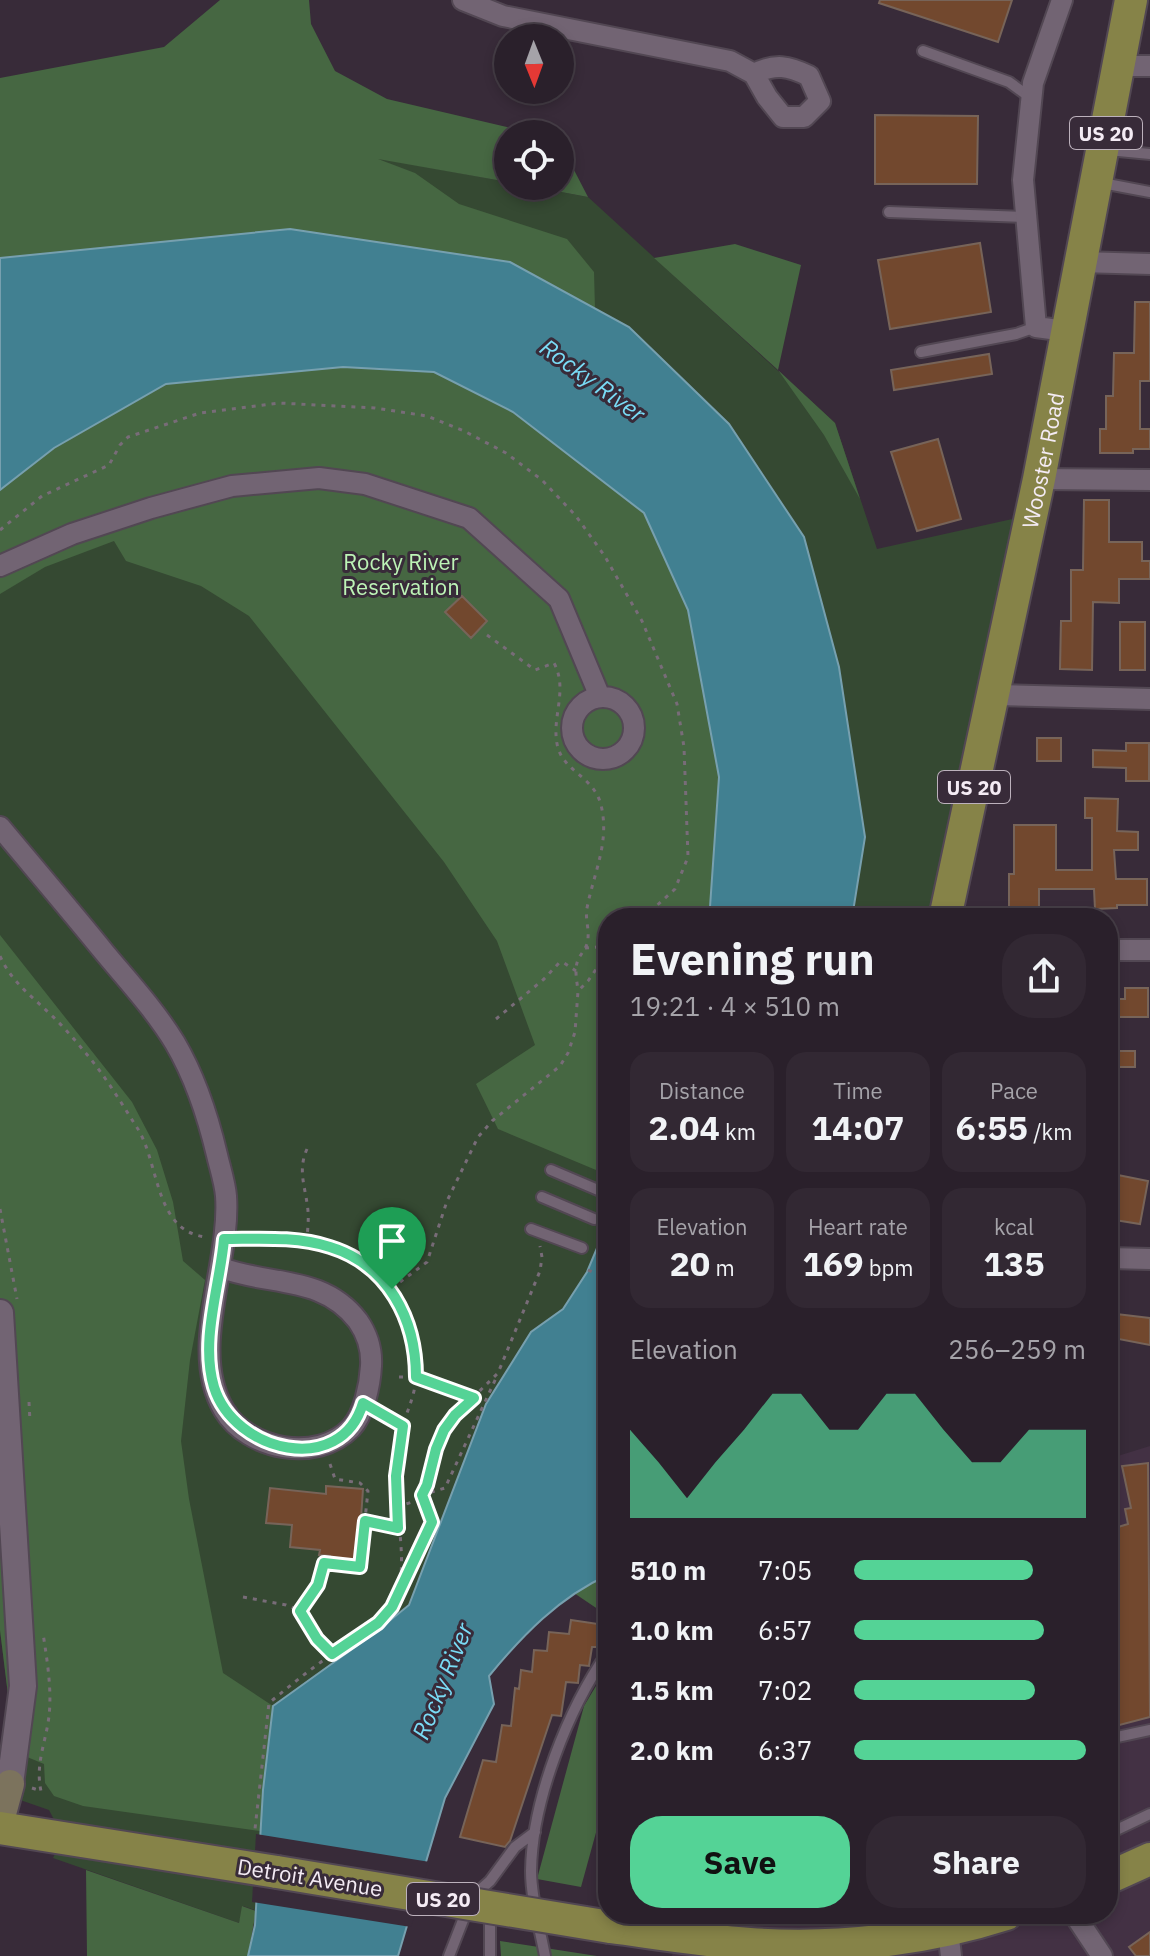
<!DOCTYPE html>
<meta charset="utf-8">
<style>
body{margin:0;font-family:"IBM Plex Sans",sans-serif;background:#322833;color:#f1f3f6;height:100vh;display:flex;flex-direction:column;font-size:30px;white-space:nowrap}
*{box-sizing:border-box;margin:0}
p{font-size:26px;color:#a5a3a9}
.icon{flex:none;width:44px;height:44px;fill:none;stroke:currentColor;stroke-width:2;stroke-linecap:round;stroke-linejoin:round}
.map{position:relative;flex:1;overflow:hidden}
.drawer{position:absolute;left:598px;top:908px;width:520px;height:1016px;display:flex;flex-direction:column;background:#2a202b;border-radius:32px;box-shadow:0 4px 12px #0003,0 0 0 2px #463e47}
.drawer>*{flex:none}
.needle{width:52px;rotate:179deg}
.buttons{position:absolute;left:494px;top:24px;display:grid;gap:16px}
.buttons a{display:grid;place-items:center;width:80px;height:80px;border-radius:50%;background:#2a202b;box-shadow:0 4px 12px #0003,0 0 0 2px #463e47;font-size:40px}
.pin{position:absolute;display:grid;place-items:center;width:68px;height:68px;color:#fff;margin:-82px -34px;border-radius:50% 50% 50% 0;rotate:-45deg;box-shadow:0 0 8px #0007}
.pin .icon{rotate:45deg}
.round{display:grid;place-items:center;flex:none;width:84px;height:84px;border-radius:32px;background:#322833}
.headline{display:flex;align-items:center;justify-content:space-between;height:136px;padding:0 32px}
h1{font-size:44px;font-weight:800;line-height:60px}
.stats{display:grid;grid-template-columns:repeat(3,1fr);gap:12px;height:136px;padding:8px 32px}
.stats div{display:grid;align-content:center;border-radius:20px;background:#322833;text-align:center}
.stats b{font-size:34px;font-weight:800}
.stats small{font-size:22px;font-weight:400}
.stats p{font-size:22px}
.chart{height:224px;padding:16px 32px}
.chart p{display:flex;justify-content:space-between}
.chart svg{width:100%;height:144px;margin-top:8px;fill:#54d396;opacity:.7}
.cta{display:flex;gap:16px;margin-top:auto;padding:16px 32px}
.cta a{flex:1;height:92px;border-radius:32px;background:#54d396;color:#111;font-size:32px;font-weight:800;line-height:92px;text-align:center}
.cta a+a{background:#322833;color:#f1f3f6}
ul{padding:0 32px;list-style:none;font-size:26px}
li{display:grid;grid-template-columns:128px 96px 1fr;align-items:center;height:60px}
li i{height:20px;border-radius:10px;background:#54d396}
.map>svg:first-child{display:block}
</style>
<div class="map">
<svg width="1150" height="1956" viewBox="0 0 1150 1956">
<rect width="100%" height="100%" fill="#382b39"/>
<path fill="#433144" d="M1150,1446V1956H672L684,1914H1108V1459Z"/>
<path fill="#354932" d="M0,146H312L508,182V186H529L588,197L835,423L877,549L1021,517L946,918H608V1575C559,1597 522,1636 489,1676L494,1704L445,1798L398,1956H384L243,1906L239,1923L53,1858L63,1837L49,1810L0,1793L15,1752L0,1630Z"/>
<path fill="#466742" d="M220,0H309L311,24L335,71L387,99L537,134H508V182L378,159L415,173L459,204L567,239L594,272L595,309L510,262L290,229L0,258V78L164,47Z
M560,143L588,197L529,186H560Z
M735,244L801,265L778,370L835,423L860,499L824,435L778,370L654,258Z
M343,367L435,372L513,412L644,513L688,610L719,777L710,907L706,918H608V1175L498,1129L476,1084L535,1045L497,941L444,862L249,616L201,586L126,561L114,541L45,567L0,594V490L54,448L166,384Z
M0,935L132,1102L157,1150L173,1202L183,1261L205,1280L190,1360L181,1441L189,1499L223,1673L273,1706L260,1831L83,1806L54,1796L45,1783L44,1764L15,1752L0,1630Z
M608,1575V1616L574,1593Z
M608,1666V1789L581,1887L537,1879L584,1706Z
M86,1870L239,1923L242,1906L256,1911L248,1956H87Z
M500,1941L597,1956H599H501Z"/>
<path fill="#418091" stroke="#77a0af" stroke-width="2" d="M290,229L510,262L629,327L729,424L804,537L839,667L865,837L852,918H706L710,907L719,777L688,610L644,513L513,412L434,372L343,367L166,384L54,448L0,490V258Z
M608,1222V1575C559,1597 522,1636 489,1676L494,1704L445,1798L398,1956H248L255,1925L263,1790L273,1706L376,1632L409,1605L486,1404L531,1332L563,1309L587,1272Z"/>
<path fill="#382b39" d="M256,1834L430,1862L411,1927L252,1902Z"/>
<path fill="#72482e" stroke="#776459" stroke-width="2" d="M880,0H1012L998,42L879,3Z
M875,115L978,116L977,184H875Z
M980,243L991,312L890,329L878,260Z
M1135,302H1150V381H1140V429H1150V449H1133V453H1100V429H1106V396H1113L1114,353H1134Z
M989,354L992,374L894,390L891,370Z
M938,439L961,519L917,531L891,452Z
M1084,500H1109V542H1142V561H1150V579H1119V603L1093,602L1092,670L1060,669L1061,621H1071V570H1083Z
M462,596L487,621L471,638L445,612Z
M1120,622H1145V670H1120Z
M1037,738H1061V761H1037Z
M1126,743H1149V781H1126V768L1093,767V750L1126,751Z
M1085,798L1118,799L1117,831L1138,832V850H1114L1116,879H1147V905H1117V908L1095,909L1094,889H1039V909H1009V874H1014V825H1056V870H1092V818H1085Z
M1125,988H1148V1017H1108V999H1125Z
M1118,1051H1135V1067H1118Z
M1108,1173L1148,1181L1140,1224L1108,1219Z
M1108,1313L1150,1318V1345L1108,1337Z
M1148,1463L1150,1717L1108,1728V1530L1128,1524L1125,1509L1131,1508L1122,1466Z
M326,1486L363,1489L358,1562L330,1559V1556L319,1555L320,1550L290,1547L292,1525L266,1523L270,1488L326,1494Z
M571,1620L605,1625L602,1647H592L589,1666L580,1665L578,1683L566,1682L561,1716L552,1715L510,1841L505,1847L460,1837L483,1760L496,1762L502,1725L511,1726L515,1688L519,1689L521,1670L532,1672L534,1650L547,1651L549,1632L569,1634Z
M1150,1932V1956H1136L1129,1947Z"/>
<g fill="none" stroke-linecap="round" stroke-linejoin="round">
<g stroke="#524753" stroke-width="14">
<path id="service" d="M923,51L1009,82L1031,98
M1108,150L1150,154
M1102,183L1150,192
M889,212L1027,217
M921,352L1016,334L1036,327
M551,1170L605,1193
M542,1197L594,1219
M531,1229L582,1248
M1108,1739L1150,1730
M1108,1834L1150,1814
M490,1911V1956
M449,1956L472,1897L490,1881L515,1847L535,1832
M545,1956C540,1929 531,1898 531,1871C532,1800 568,1709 608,1652"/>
</g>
<g stroke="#524753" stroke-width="24">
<path id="minor" d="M463,0L503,16L730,61L754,74L767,97L783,117H804L820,101L809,76C789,66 775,63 754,74
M1062,0L1033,83L1023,180L1036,327L1066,331
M1119,66H1150
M1080,262L1150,264
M1039,479L1150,480
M0,566L72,534L151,508L232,486L319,478L365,484L469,518L559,599L600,697
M994,695L1150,699
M572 728a31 31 0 1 1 62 0a31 31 0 1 1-62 0Z
M0,827C35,869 70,910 104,952C128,981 155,1010 175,1043C195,1077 208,1117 217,1155C220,1168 225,1183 226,1196C231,1263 188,1350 224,1410C248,1450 317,1463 351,1428C364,1414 370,1385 371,1366C372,1350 367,1334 358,1321C323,1275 270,1286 222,1268
M1108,950H1150
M1108,1258L1150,1259
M1074,1914L1102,1956
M948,1930L951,1956"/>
</g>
<g stroke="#524753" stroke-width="30">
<path id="tertiary" d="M0,1313L23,1686L10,1784"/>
</g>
<g stroke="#524753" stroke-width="32">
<path id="secondary" d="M0,1821L10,1784"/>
</g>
<g stroke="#524753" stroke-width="36">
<g id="primary">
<path id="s1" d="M945,918L1039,479L1131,0"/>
<path d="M0,1828L277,1872"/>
<path d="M1108,1878L1150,1859"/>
<path d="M610,1927C656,1933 703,1941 750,1944C836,1950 925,1940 1006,1914"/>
</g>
</g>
<path stroke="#786c78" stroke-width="3" stroke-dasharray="4 6" stroke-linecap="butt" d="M0,530L42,496L109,465L120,445L128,437L200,413L279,403L375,408L427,416L464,431L506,453L542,480L576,516L604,555L642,621L677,704L684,747L688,857L675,889L643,918
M487,635L535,670L554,663C569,691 550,719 558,748C565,772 594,777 601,805C610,842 594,872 587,908C585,918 589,928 588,938C588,947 581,953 578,960C574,969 577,981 578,991
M585,948L608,946
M0,956C12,983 31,995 51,1015C63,1026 74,1039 84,1051C104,1074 120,1101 136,1126C160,1161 153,1231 206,1237
M496,1019L544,979L559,963H564L576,971
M307,1149C297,1171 306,1188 308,1211C309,1222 307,1232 307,1243
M0,1209L17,1299
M242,1239C270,1239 305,1237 332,1248C353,1255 377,1270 391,1288C407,1308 417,1349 416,1374C416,1393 408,1409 402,1427C398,1442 397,1459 396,1475C394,1515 412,1571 392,1606C378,1631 344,1646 321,1662C303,1675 286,1689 269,1703L255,1829
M601,1239L608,1243
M588,1270L608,1279
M392,1288L427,1262L447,1201L478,1137L492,1121L560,1066L568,1053L575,1032L578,991L588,981L608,952
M399,1377H416L474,1398
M29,1402L30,1422
M382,1414L403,1426
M330,1464L335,1479L360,1483L368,1491L360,1567L324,1563L318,1585L300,1611L317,1639L332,1654
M397,1507L415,1501L422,1495L444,1430L455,1415L498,1373L540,1271L542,1257L540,1246
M365,1521L396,1527
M401,1587L432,1522L422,1495L445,1488L497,1376
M243,1597L286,1605L300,1611
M32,1788L41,1791C35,1764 46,1742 49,1716C52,1689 47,1660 43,1633"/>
<use href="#service" stroke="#726473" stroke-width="10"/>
<use href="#minor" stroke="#726473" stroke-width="20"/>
<use href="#tertiary" stroke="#726473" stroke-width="26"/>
<use href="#secondary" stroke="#7c735d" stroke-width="28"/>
<use href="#primary" stroke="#868348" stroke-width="32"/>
<g stroke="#524753" stroke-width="36" stroke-linecap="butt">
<path id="primary-bridge" d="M277,1872L610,1927"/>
</g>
<use href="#primary-bridge" stroke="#868348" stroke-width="32"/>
</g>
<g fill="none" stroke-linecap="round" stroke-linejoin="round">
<g stroke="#fff" stroke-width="16">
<path id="route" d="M224,1239C258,1239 296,1236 330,1247C388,1265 416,1319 416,1377L474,1398L455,1415L444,1430L436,1449L427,1485L422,1495L432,1522L392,1607L378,1623L332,1654L317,1639L300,1611L318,1585L324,1563L360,1567L365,1521L398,1528L396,1476L403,1426L363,1403C341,1478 234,1452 214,1387C200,1340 220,1286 224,1239Z"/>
</g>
<use href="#route" stroke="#54d396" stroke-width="10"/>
</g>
<g text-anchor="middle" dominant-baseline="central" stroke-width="6" stroke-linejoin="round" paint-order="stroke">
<g fill="#382b39" stroke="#bcb1bc" stroke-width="2">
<rect x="1070" y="117" width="72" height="32" rx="6"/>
<rect x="938" y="771" width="72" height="32" rx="6"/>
<rect x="407" y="1883" width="72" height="32" rx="6"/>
</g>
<g font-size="20" font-weight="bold" fill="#f4ebf4">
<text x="1106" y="133">US 20</text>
<text x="974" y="787">US 20</text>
<text x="443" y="1899">US 20</text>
</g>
<g font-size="22" fill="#f4ebf4" stroke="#382b39">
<text stroke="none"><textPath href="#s1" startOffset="468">Wooster Road</textPath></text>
<text transform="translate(310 1877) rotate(9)">Detroit Avenue</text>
</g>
<g font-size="22" fill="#bdf4b6" stroke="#382b39">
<text x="401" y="561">Rocky River<tspan x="401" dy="25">Reservation</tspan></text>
</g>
<g font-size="24" font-style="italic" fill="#79dbf5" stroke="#382b39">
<text transform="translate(593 380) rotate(36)">Rocky River</text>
<text transform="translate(442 1681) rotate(-68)">Rocky River</text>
</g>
</g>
</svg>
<div class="buttons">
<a><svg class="needle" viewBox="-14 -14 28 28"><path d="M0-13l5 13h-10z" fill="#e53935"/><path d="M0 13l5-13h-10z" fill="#a5a3a9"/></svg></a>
<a><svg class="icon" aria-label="locate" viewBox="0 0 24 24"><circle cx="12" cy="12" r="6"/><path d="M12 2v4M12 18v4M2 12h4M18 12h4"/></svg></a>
</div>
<div class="pin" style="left:392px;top:1289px;background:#1e9e55"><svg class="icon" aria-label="arrive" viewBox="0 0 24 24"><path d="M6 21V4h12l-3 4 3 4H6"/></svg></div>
<section class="drawer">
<div class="headline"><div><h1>Evening run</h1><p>19:21 · 4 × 510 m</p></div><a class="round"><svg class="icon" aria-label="share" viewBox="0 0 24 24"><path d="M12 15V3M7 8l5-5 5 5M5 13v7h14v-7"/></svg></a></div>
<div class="stats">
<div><p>Distance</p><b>2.04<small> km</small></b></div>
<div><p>Time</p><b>14:07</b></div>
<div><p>Pace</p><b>6:55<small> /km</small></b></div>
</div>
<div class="stats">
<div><p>Elevation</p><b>20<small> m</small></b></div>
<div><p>Heart rate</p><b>169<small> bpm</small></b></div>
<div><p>kcal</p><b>135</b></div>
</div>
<div class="chart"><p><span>Elevation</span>256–259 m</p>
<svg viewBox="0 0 160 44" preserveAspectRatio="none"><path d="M0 44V17L10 27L20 38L30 27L40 17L50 6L60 6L70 17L80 17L90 6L100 6L110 17L120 27L130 27L140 17L150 17L160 17V44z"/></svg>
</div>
<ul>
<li><b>510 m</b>7:05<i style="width:77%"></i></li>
<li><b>1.0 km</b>6:57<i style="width:82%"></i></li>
<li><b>1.5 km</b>7:02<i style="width:78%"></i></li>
<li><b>2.0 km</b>6:37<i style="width:100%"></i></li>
</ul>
<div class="cta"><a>Save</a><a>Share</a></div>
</section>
</div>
